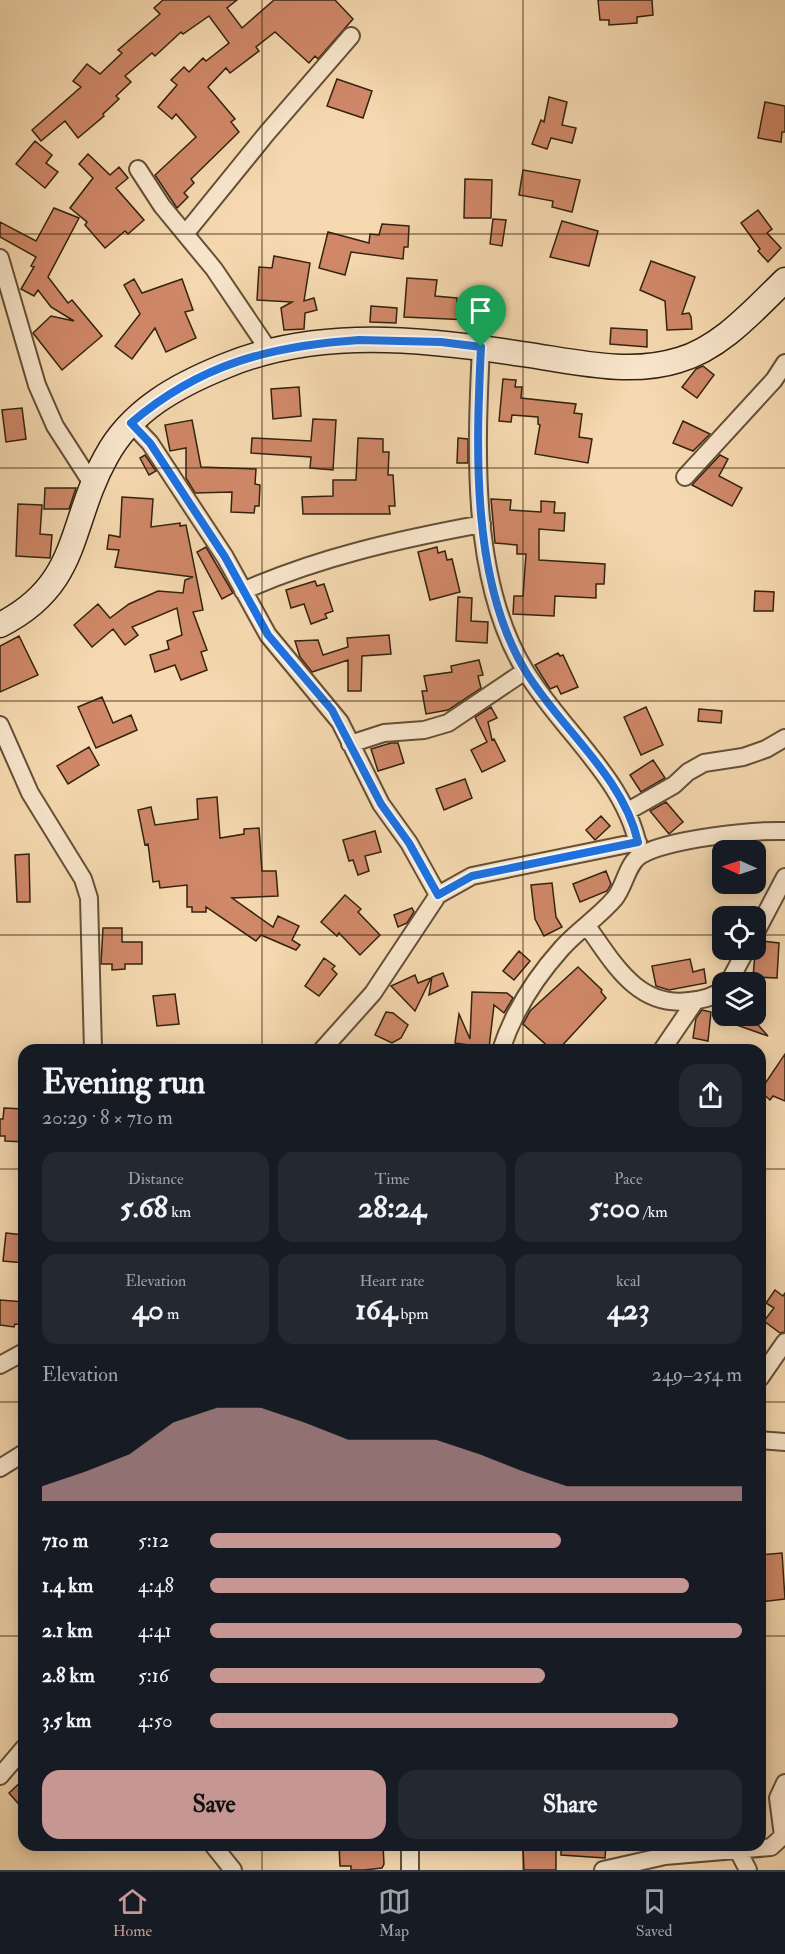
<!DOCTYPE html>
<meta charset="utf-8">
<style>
body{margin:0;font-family:"IM FELL Double Pica",serif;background:#242831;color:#f1f3f6;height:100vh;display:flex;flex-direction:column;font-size:22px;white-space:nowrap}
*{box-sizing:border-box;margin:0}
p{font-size:20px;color:#9ea1a6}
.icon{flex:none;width:33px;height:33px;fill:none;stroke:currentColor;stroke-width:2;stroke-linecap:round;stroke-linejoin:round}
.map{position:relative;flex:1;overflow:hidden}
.side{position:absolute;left:18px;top:1044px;width:748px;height:807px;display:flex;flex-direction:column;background:#171b24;border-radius:18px;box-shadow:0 3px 15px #0003}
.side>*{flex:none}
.needle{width:39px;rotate:273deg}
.controls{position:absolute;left:712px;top:840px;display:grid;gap:12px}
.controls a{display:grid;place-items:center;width:54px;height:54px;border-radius:12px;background:#171b24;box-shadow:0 3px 15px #0003;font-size:30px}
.pin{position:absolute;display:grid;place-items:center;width:51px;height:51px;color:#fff;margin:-62px -26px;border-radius:50% 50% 50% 0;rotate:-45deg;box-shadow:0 0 6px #0007}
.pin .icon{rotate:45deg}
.round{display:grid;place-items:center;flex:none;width:63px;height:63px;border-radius:18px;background:#242831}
.head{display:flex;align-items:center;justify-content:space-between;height:102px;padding:0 24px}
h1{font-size:33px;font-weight:700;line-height:45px}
.figures{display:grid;grid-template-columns:repeat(3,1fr);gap:9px;height:102px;padding:6px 24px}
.figures div{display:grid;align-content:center;border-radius:15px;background:#242831;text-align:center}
.figures b{font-size:30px;font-weight:700}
.figures small{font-size:16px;font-weight:400}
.figures p{font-size:16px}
.chart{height:168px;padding:12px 24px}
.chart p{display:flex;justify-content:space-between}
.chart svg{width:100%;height:108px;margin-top:6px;fill:#c59692;opacity:.7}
.primary-button{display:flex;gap:12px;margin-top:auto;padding:12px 24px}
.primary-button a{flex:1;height:69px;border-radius:18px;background:#c59692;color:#111;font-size:24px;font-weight:700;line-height:69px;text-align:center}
.primary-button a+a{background:#242831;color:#f1f3f6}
ul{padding:0 24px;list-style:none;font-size:20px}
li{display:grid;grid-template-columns:96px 72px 1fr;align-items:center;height:45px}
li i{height:15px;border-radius:8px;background:#c59692}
.tabs{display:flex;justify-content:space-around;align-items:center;height:84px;border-top:2px solid #363941;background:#171b24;font-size:16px;color:#9ea1a6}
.tabs a{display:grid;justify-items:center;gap:3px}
.tabs .active{color:#c59692}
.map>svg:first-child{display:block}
</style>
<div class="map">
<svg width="785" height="1870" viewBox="0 0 785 1870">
<rect width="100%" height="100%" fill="#f6d9b0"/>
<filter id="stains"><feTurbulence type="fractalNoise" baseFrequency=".00333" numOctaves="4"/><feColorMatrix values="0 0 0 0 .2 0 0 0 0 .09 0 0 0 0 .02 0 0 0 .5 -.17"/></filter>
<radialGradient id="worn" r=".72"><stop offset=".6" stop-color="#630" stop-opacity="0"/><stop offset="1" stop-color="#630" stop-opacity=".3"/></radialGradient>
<path fill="#d08869" stroke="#33230f" stroke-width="1.5" d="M163,0H237L227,8L242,28L274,0H335L353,19L318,59L315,56L309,63L275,32L256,47L259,51L230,73L226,68L208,87L235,119L231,122L239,132L191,179L194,183L184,193L188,197L177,208L155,175L196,137L176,114L172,119L158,107L177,85L171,80L184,67L189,72L203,58L206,61L229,43L209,16L183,34L181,32L155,56L152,53L125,76L131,82L116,96L119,99L103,114L104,116L78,138L65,121L41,141L32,130L81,87L73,81L87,64L100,74L122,53L118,50L160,14L154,8Z
M598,0H652L653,15L637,17V23L609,25V20H600Z
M337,79L372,91L363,118L327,106Z
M549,97L567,102L562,125L576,128L572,143L551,138L547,149L532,144L541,120L544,122Z
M765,102L785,106V132H782L781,142L758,138Z
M35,141L52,155L46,163L58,172L45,188L16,164Z
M88,154L110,175L119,167L128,178L116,188L144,220L128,234L125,231L105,248L85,225L87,222L70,208L93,178L79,164Z
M523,170L580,180L572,212L552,207L553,201L519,195Z
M465,179L492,180L491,218H464Z
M54,208L79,218L48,277L68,303L72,300L102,336L62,370L33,333L51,316L74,321L51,307L38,290L34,296L21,289L34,267L31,266L36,257L0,237V222L36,241Z
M758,210L772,229L767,233L781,248L768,262L758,251L760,249L741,223Z
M493,219L506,220L502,246L490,244Z
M562,221L598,231L589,266L550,257Z
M382,224L409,226L408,247H404L403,259L351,252L345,275L319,268L328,232L369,243L370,234L379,235Z
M274,256L310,263L304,301L314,298L317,310L305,313L304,329L284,330L281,308L292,302L257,300L259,267L272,268Z
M651,261L695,277L682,314L689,313L691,317L692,329L667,330L665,301L640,290Z
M407,278L437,280L435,296L457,298V303L492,306L491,321L404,317Z
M134,279L142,293L182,279L193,310L185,312L196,338L166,352L155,328L132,359L115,346L140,314L124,285Z
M371,306L397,308L396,323L370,322Z
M611,328L647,330V347L610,344Z
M703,366L714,375L697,398L682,387L696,369Z
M503,379L516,380L515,387H522L521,398L576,404L574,413L582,414L579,437L592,439L588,463L535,454L540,425L538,424V417L512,415L511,422L499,421Z
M299,387L301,416L273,419L271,389Z
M22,408L26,439L6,442L2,410Z
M313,419L336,420L333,470L310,468L311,457L251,453L252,438L311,441Z
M192,420L201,467L256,469L255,484L260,485L259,506H255L254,513L231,512L232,492L195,493L186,478V448L170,451L165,425Z
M683,421L710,434L693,451L673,443Z
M358,438L383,439V452H389L388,475H393L395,506H389L390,514H303L302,497L333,496V480H356Z
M458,438L468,439V463H457Z
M145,455L156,471L149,475L140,458Z
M720,455L728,459L719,476L742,488L732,506L692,485Z
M45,488H76L69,509H44Z
M122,497L153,499L151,527L180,523V526L186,525L203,610L193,612L207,650L201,652L207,670L181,680L175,665L155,672L150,655L169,649L167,641L182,635L177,608L132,627L138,635L125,645L113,629L92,647L74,625L98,604L110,618L129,604L158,591L183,593L185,580L193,577L115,567L119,550L107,549L109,535L120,537Z
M491,499L511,500L510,510L541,512V501L555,502L554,513H565L564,531L539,529V560L605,564L604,584H596V598L555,596L554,616L513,614L514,596H523L526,554H517V545L495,543Z
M18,504L42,505L40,534L52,535L50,558L16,556Z
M206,547L233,593L222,599L197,552Z
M437,547L438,553L445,551L447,560L452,559L460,592L430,600L418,552Z
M315,581L317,586L324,584L333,611L325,614L327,618L311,624L304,604L291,608L286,590Z
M755,591L774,592L773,611H754Z
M458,597L472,598L471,621L488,622L487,643L456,641Z
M389,635L391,654L362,656L361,691H348V660L312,672L300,657L295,641L318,640L323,655L348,647L347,638Z
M19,636L38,675L0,692V646Z
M558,653L560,656L563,655L578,687L561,694L557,686L550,689L535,665Z
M479,660L483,675L478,676L481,688L448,710L426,714L422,691H427L424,676L452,672L451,666Z
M102,697L113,723L131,715L137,730L96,748L78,707Z
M491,707L497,718L488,722L492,740L494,739L505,761L482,772L471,750L487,742L475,717Z
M646,707L663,745L641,755L624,717Z
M699,709L722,711L721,723L698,721Z
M391,743H398L404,763L378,771L371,749Z
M89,747L99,765L68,784L57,766Z
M653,760L665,778L641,792L630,775Z
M465,779L472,798L444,810L436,789Z
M217,797L220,838L244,834V829L259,828L262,871H276L278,896L232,898L273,927L278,916L299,926L292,940L300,945L296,950L261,935L256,941L206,907V912H192V907H187V885L160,888L159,881L153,882L148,844L145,845L138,810L151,807L155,825L198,819L197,799Z
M666,802L683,822L669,834L650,811Z
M601,816L610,826L595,840L586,830Z
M375,831L381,852L365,856L369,871L358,875L353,860L349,861L343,840Z
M29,854L30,902H17L15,855Z
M606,871L611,884L607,891L580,902L573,884Z
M552,883L556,917L562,927L544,936L535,919L531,885Z
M345,895L361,909L358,912L380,935L360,955L339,933L337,936L321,922Z
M412,908L414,912L407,923L398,927L394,915Z
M103,928H122V942H142V964H125V969L112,970V964H101Z
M761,941L779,943L777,978L753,977L756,942Z
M519,951L530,961L514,980L503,971Z
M324,958L335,966L332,969L337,974L319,996L305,986Z
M690,959L693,972L704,969L706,983L669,990L656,986L652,966Z
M578,967L602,990L601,992L606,998L558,1050H552L523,1024L530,1011Z
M443,973L448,986L429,995L432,977Z
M415,975L418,983L431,978L415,1011L391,986Z
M472,992L507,993L513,998L504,1013L494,1005L489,1048L455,1043L459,1014L470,1039Z
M175,994L179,1024L157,1026L153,996Z
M702,1010L711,1012L708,1041L693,1038L696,1018Z
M386,1012L393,1013L408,1025L401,1038L392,1043L375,1035Z
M715,1016H750L768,1036L714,1017Z
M785,1054V1101L773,1096L770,1100L760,1091Z
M4,1108L24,1109V1142L5,1141V1136H0V1119H3Z
M6,1233L24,1235V1263L3,1261Z
M775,1290L783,1296L785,1293V1332L780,1333L764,1321L774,1308L766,1303Z
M0,1300L24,1302V1325L15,1324L14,1327L0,1325Z
M782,1553L785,1599L760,1602V1555Z
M24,1779V1810L9,1793Z
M339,1845H383L384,1864L382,1868L364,1870H351V1866H340Z
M561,1845H606L605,1858L561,1855Z
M556,1848V1870H524L523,1849Z"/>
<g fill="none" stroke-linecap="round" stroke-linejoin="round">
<g stroke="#645037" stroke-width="20">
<path id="street" d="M138,169L162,206L214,269L270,352
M185,234L267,133L351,36
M0,258L37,385L55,426L93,485
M481,347C476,450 470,582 526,672C563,733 630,782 640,856
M131,423L150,443L225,557L268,635L340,722L381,804L409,843L438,895
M685,477L774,380L785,363
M243,591C319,557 401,539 482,524
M0,725L30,793L83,879L89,898L93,1050
M350,744L384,733L424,730L448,723L525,671
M628,811L674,785L688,772L704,763L743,757L766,749L785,738
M587,926C613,962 637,1008 689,1001C701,1000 713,998 723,989
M756,932L785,877
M729,982L746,950
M322,1050L373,993L438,895L472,876L638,842
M501,1050C513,1013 536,977 562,948C578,930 599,917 615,898C625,886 627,863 641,855C669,839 752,830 785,831
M662,1050L696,1000
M0,1365L24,1352
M760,1378L785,1342
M760,1440L785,1442
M0,1468L24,1453
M0,1776L24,1748
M213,1845L233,1870
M735,1845L748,1870
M410,1870V1845
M603,1870L665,1856L771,1847L783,1836L778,1798L785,1783"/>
</g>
<g stroke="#33230f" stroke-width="27">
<path id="secondary" d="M0,625C81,584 68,525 106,457C131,410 178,385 225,366C318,327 426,339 522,354C573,361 628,376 679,360C721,348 754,310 785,280"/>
</g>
<use href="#street" stroke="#f9e6cc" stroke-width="16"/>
<use href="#secondary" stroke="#f9e6cc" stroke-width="24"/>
</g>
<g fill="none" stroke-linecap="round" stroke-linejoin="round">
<g stroke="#fff" stroke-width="12">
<path id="route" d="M359,340L441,342L481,347C476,450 471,582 526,672C561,729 623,776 638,842L472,876L438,895L409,843L381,804L332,710L268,635L225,557L150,443L131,423C200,364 270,346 359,340Z"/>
</g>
<use href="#route" stroke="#1a73e8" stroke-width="8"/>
</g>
<path fill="none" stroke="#33230f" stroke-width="1.5" stroke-opacity="0.55" d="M262,0V1050M523,0V1050M0,234H785M0,468H785M0,701H785M0,935H723M756,935H785M0,1169H24M760,1169H785M0,1402H24M760,1402H785M0,1636H24M760,1636H785M262,1845V1870M523,1845V1870"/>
<rect width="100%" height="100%" filter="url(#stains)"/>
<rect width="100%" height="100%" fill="url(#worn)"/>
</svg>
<div class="controls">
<a><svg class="needle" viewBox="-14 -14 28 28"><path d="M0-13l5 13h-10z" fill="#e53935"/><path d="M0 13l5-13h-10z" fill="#9ea1a6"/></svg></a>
<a><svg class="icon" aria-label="locate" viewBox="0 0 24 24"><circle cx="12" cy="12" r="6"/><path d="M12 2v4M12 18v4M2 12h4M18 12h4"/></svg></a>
<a><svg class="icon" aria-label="layers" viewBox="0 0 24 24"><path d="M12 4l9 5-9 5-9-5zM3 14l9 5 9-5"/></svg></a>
</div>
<div class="pin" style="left:481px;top:347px;background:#1e9e55"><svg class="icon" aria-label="arrive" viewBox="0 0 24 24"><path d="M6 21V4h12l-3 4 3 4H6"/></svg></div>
<section class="side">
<div class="head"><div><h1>Evening run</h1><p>20:29 · 8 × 710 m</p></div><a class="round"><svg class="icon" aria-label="share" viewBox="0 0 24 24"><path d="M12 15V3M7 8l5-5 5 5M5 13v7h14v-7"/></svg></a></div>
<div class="figures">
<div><p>Distance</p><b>5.68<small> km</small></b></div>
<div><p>Time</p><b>28:24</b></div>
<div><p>Pace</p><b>5:00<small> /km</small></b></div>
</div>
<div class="figures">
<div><p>Elevation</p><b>40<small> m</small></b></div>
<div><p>Heart rate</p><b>164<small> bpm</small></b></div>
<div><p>kcal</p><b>423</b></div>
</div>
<div class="chart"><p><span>Elevation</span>249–254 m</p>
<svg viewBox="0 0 160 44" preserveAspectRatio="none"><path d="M0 44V38L10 32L20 25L30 12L40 6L50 6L60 12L70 19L80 19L90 19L100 25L110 32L120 38L130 38L140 38L150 38L160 38V44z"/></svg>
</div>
<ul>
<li><b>710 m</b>5:12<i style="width:66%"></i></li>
<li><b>1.4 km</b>4:48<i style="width:90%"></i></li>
<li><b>2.1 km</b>4:41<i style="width:100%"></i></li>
<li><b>2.8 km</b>5:16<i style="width:63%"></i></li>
<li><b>3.5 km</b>4:50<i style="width:88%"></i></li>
</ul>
<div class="primary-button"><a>Save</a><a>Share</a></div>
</section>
</div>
<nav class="tabs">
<a class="active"><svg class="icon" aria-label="home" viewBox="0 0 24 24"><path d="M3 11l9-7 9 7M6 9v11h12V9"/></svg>Home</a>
<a><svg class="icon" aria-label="map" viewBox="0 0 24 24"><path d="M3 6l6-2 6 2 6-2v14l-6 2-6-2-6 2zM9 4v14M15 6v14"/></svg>Map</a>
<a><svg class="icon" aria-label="saved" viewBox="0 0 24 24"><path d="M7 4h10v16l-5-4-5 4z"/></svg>Saved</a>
</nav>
